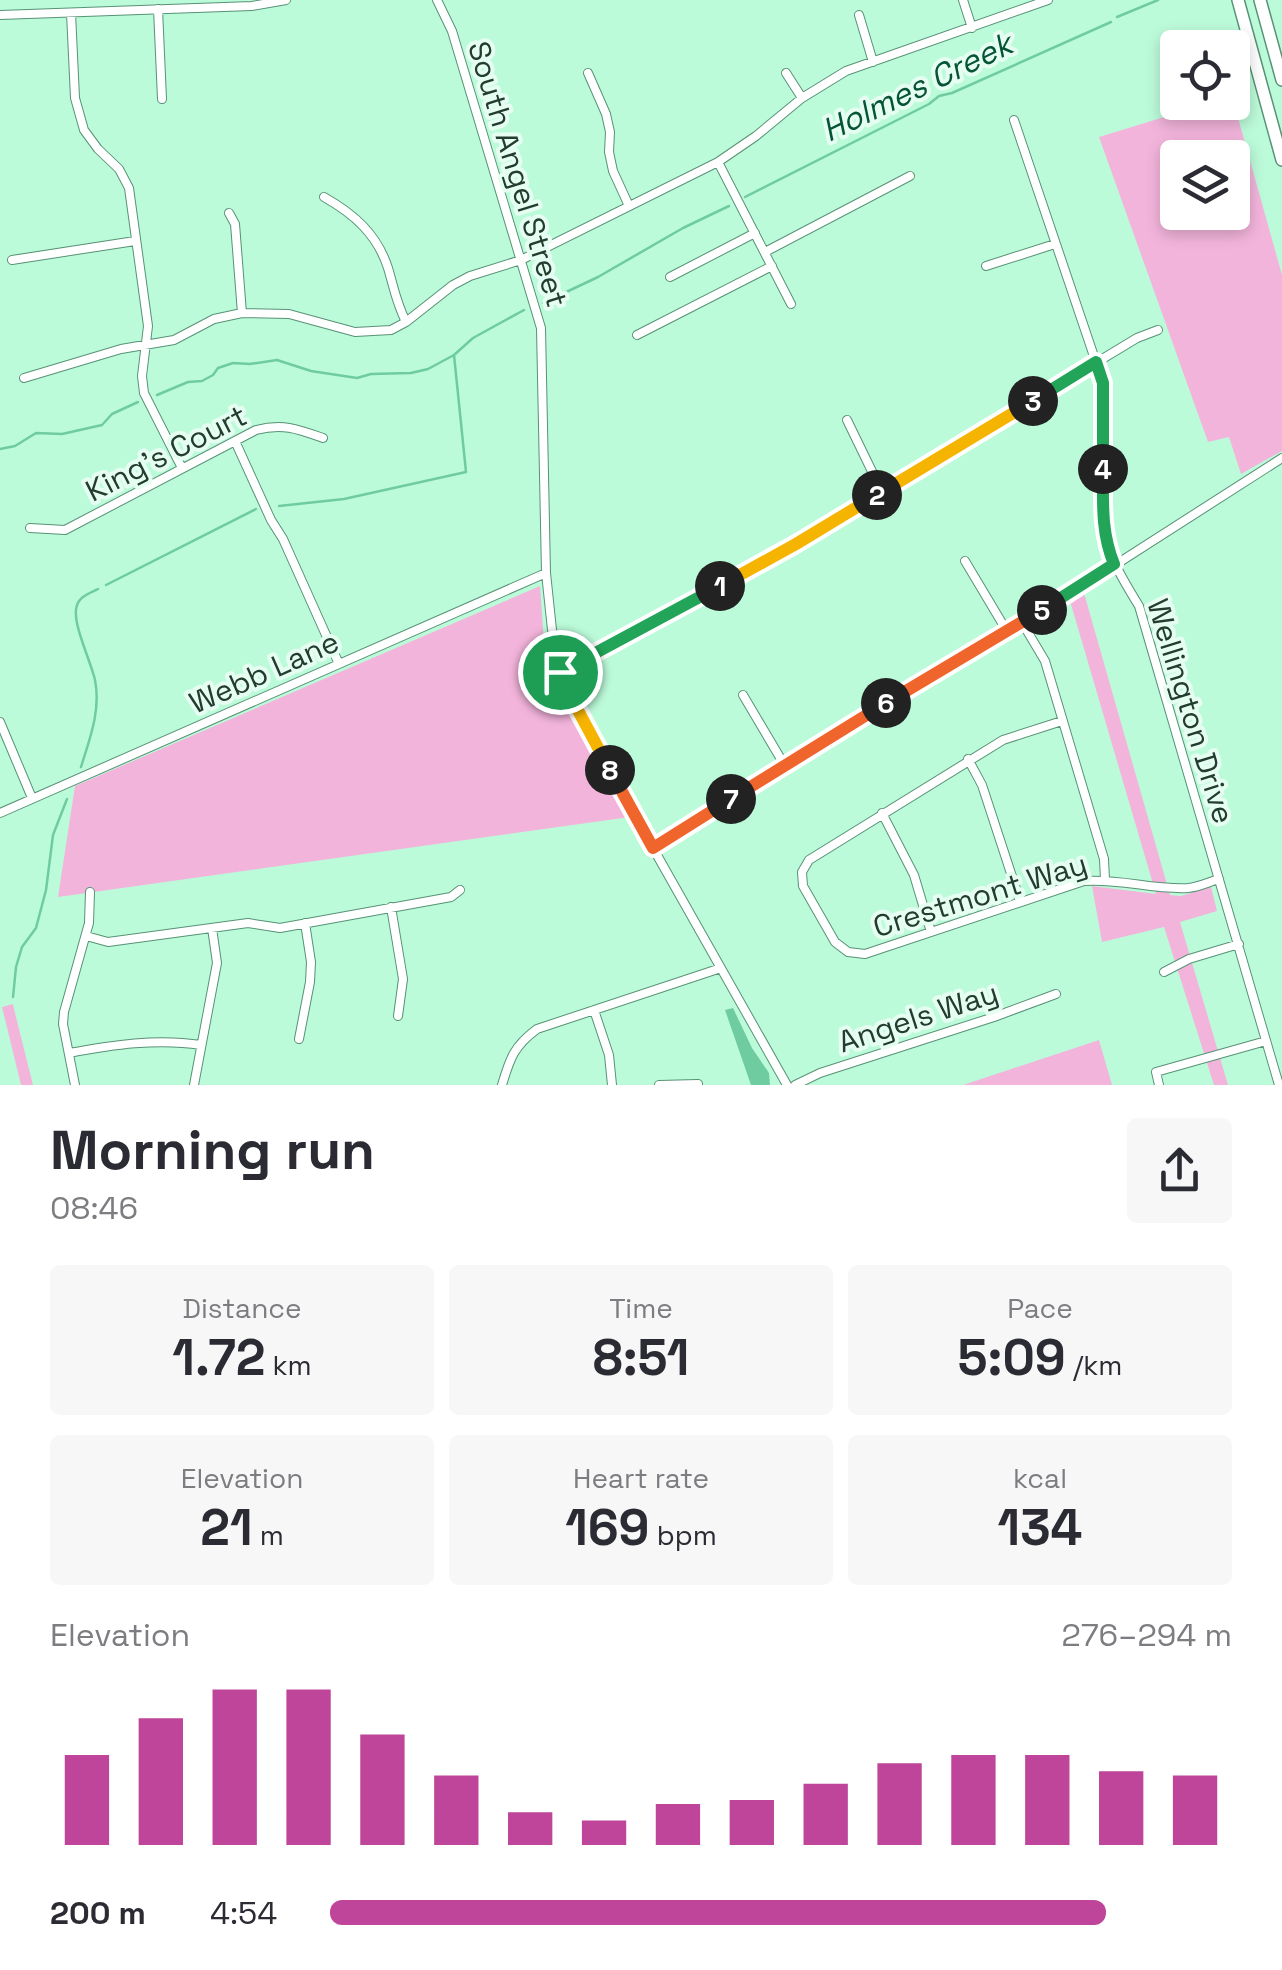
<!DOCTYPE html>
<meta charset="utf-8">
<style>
body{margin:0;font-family:"Space Grotesk",sans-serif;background:#f7f7f7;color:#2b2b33;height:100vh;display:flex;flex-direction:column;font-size:38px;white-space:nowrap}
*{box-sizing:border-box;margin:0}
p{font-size:32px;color:#7c7c81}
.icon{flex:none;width:55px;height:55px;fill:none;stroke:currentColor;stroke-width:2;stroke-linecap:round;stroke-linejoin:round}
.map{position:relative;height:1085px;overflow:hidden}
.sheet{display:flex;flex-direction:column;background:#fff;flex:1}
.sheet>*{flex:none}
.buttons{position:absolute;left:1160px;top:30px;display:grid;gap:20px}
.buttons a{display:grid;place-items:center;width:90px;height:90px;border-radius:10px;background:#fff;box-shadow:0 5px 15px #0003;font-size:50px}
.pin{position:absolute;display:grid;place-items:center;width:85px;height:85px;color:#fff;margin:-42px;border:5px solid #fff;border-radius:50%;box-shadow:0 2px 10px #0007}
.km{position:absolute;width:50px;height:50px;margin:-25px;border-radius:50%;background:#222;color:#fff;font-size:28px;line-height:50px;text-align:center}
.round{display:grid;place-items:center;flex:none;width:105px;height:105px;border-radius:10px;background:#f7f7f7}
.summary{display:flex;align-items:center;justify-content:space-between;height:170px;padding:0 50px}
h1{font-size:55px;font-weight:800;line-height:75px}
.stats{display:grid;grid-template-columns:repeat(3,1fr);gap:15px;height:170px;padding:10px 50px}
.stats div{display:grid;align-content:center;border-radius:10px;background:#f7f7f7;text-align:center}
.stats b{font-size:50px;font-weight:800}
.stats small{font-size:28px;font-weight:400}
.stats p{font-size:28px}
.chart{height:280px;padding:20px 50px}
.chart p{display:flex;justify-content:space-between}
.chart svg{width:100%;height:180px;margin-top:10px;stroke:#be4599;stroke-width:6}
ul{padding:0 50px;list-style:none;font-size:32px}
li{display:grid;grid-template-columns:160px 120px 1fr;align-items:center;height:75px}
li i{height:25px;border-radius:12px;background:#be4599}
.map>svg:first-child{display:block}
</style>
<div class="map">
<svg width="1282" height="1085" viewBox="0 0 1282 1085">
<rect width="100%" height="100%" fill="#bcfbda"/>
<path fill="#f3b4db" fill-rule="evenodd" d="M1233,100L1282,275V451L1241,474L1229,437L1208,442L1099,137L1210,103L1232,102ZM1178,158H1232V212H1178Z
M540,586L546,670L630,817L58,897L75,786Z
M1084,593L1170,895L1181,896L1211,887L1217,911L1180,922L1228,1085H1214L1164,927L1102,942L1092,886L1156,894L1070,601Z
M13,1004V1005L33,1085H21L2,1007Z
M1099,1040L1112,1085H963Z"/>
<path fill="#6fcca0" d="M733,1008L752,1048L769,1073L770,1085H751L725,1010Z"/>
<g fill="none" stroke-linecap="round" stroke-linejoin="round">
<path stroke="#6fcca0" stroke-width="2.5" d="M1117,17L1158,0
M745,197L929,104L939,96L952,93L1111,22
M543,303L598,277L683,228L729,206
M157,395L188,382L202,381L213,375L218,368L233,363L250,364L277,360L311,371L357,378L371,374L411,373L428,369L454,355L473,338L524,310
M0,449L15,446L36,433L62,434L102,425L112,414L138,402
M279,506L344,499L466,472L454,355
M106,585L256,509
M81,767C90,738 101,710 95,680C91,662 74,627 76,610C77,597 88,594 98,589
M13,997L16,967L22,947L36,928L46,890L53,835L67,799"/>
<g stroke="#579276" stroke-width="10">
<path id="minor" d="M437,0L452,31L541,328L546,573L555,658L566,688L653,848L787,1085
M963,0L972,28
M158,9L162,99
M71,13L75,98L84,130L98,149L119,169L129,188L148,326L142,376L144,393L182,468
M0,15L252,6L286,0
M859,15L873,62
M588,73L606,114L610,132L609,152L613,171L629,206
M786,73L802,98
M1014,120L1103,383V525C1108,556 1123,580 1139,606L1279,1085
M718,162L791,304
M324,197C354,214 377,234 388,268C394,288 396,302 406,322
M229,213L235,224L242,313
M765,252L910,176
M12,260L135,241
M986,266L1055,244
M670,277L755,233
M637,335L772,266
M24,378L121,349L174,340L214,319L242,313L289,314L355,332L391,330L406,322L453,285L470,276L521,260L718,162L756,136L802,98L846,71L1048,0
M847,420L882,492
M235,441L271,520L283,539L339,664
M30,528L65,530L256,430C283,423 298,429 323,438
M965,561L1008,633
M1023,624L1045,661L1104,859L1105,880
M560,672L796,544L1137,338L1158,330
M743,695L785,766
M1062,721L1003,740L809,860L802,872L803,886L835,942L848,952L865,954L1084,881C1119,878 1153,890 1188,888C1199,887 1209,882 1219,879
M0,722L32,798
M968,759L982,785L1020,901
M0,813L546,573
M882,813L914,875L931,932
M653,848L888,702L1023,624L1282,458
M391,907L403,979L398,1016
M86,936L108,942L248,923L280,928L451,897L460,890
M1164,972L1189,959L1239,944
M594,1010L609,1055L612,1085
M299,1039L310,982L311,962L305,923
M69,1053C112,1045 157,1038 201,1045
M75,1085L63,1024L64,1012L89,923L90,892
M194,1085L217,963L212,928
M502,1085C510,1058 514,1046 537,1029L721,968
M659,1085L698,1084
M795,1085L820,1073L994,1017L1056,994
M1159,1085L1156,1072L1266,1041"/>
</g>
<g stroke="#579276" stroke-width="14">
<path id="highway" d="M1238,0L1282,160
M1260,0L1282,80"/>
</g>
<use href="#minor" stroke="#fff" stroke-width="8"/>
<use href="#highway" stroke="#fff" stroke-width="11"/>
</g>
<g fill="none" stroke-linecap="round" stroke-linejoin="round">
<g stroke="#fff" stroke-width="20">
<path id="split-1" d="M560,672L720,586"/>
</g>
<g stroke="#fff" stroke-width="20">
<path id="split-2" d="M720,586L796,544L877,495"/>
</g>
<g stroke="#fff" stroke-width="20">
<path id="split-3" d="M877,495L1033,401"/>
</g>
<g stroke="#fff" stroke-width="20">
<path id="split-4" d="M1033,401L1096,362L1103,383V469"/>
</g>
<g stroke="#fff" stroke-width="20">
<path id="split-5" d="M1042,610L1114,564C1101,532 1103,503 1103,469"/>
</g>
<g stroke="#fff" stroke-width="20">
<path id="split-6" d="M886,703L1042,610"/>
</g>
<g stroke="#fff" stroke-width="20">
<path id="split-7" d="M731,799L886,703"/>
</g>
<g stroke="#fff" stroke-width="20">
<path id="split-8" d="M610,770L653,848L731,799"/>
</g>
<g stroke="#fff" stroke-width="20">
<path id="split-9" d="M560,672L566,688L610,770"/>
</g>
<use href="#split-1" stroke="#22a559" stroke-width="12"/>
<use href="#split-2" stroke="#f5b400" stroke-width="12"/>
<use href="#split-3" stroke="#f5b400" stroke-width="12"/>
<use href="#split-4" stroke="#22a559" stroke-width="12"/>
<use href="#split-5" stroke="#22a559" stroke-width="12"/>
<use href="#split-6" stroke="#f0652b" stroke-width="12"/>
<use href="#split-7" stroke="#f0652b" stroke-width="12"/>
<use href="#split-8" stroke="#f0652b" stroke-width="12"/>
<use href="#split-9" stroke="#f5b400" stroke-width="12"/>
</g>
<g text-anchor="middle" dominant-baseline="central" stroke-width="8" stroke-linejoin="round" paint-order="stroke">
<g font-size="30" fill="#233c30" stroke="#e6fef1">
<text transform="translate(518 174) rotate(73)">South Angel Street</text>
<text transform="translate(166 453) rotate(-27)">King's Court</text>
<text transform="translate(264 672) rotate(-24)">Webb Lane</text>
<text transform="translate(1191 711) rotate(73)">Wellington Drive</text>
<text transform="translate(980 895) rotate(-17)">Crestmont Way</text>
<text transform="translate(918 1017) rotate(-18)">Angels Way</text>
</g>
<g font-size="32" font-style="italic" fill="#055438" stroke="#e6fef1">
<text transform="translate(917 87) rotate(-26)">Holmes Creek</text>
</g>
</g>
</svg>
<div class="buttons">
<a><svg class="icon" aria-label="locate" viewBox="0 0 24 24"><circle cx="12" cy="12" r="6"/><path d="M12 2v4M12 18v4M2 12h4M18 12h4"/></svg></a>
<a><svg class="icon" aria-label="layers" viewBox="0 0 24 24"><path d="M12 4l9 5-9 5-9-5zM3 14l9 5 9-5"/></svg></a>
</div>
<div class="pin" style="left:560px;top:672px;background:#1e9e55"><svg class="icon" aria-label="arrive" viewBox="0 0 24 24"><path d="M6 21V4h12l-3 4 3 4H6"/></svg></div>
<b class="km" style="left:720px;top:586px">1</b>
<b class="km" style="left:877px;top:495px">2</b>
<b class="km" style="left:1033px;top:401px">3</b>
<b class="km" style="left:1103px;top:469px">4</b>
<b class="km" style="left:1042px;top:610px">5</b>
<b class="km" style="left:886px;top:703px">6</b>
<b class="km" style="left:731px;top:799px">7</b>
<b class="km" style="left:610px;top:770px">8</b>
</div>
<section class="sheet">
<div class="summary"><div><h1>Morning run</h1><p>08:46</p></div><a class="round"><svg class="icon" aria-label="share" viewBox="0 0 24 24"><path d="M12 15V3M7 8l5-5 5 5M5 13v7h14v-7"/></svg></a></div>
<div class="stats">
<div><p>Distance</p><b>1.72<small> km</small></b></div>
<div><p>Time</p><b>8:51</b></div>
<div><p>Pace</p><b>5:09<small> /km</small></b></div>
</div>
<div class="stats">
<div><p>Elevation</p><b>21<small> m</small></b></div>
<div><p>Heart rate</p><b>169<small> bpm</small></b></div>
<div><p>kcal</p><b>134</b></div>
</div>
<div class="chart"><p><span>Elevation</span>276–294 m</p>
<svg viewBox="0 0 160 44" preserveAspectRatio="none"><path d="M5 44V22M15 44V13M25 44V6M35 44V6M45 44V17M55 44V27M65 44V36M75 44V38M85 44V34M95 44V33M105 44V29M115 44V24M125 44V22M135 44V22M145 44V26M155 44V27"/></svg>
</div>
<ul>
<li><b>200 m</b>4:54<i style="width:86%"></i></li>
</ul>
</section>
